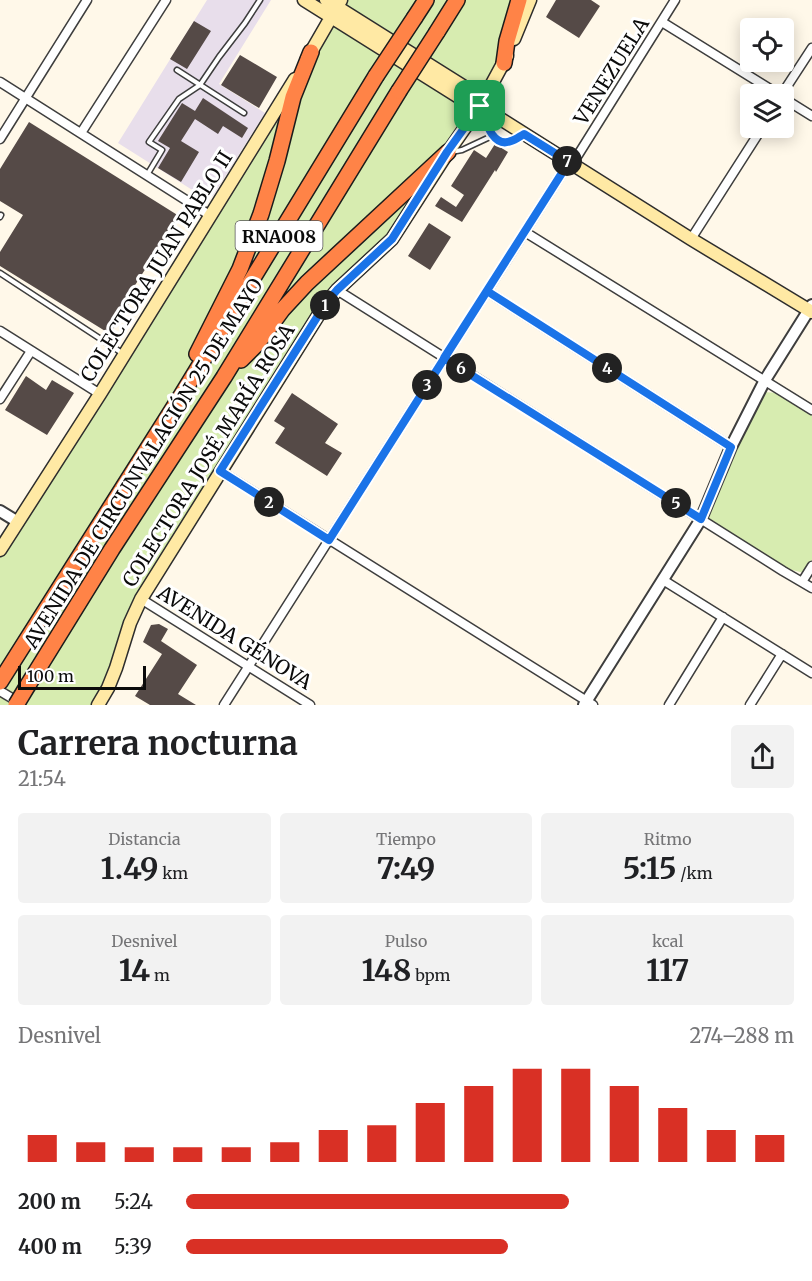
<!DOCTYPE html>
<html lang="es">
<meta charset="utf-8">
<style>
body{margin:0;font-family:Merriweather,serif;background:#f2f2f2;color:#202124;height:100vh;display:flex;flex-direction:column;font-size:22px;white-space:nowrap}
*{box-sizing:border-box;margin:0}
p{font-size:20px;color:#757577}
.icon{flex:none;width:33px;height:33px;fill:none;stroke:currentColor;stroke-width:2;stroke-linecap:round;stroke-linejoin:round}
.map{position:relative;height:705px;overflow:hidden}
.details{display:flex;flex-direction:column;background:#fff;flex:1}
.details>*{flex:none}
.buttons{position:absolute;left:740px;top:18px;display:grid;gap:12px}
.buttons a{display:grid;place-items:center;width:54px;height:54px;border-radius:6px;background:#fff;box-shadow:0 3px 15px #0003;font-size:30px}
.scale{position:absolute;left:18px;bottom:15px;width:128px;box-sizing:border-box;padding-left:6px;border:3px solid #0b0b0b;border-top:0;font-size:16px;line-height:21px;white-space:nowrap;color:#0b0b0b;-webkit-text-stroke:4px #fff;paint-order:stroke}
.pin{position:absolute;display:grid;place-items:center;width:51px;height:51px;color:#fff;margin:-26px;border-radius:12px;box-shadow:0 3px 9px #0006}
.km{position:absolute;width:30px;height:30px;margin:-15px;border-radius:50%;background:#222;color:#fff;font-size:16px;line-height:30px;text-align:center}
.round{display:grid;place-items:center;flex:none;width:63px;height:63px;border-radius:6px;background:#f2f2f2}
.headline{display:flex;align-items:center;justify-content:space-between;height:102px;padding:0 18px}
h1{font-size:33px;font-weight:700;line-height:45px}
.figures{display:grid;grid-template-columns:repeat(3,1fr);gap:9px;height:102px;padding:6px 18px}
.figures div{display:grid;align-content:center;border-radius:6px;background:#f2f2f2;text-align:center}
.figures b{font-size:30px;font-weight:700}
.figures small{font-size:16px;font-weight:400}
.figures p{font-size:16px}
.chart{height:168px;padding:12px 18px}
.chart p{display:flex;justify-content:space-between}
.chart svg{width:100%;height:108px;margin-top:6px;stroke:#d93025;stroke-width:6}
ul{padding:0 18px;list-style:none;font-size:20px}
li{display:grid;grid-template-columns:96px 72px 1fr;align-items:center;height:45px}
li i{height:15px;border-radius:8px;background:#d93025}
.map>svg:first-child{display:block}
</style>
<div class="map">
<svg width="812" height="705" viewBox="0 0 812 705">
<rect width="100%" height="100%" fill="#fff8e9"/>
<path fill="#e8deeb" d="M207,0H271L219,84L265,113L213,196L205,198L118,143Z"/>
<path fill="#d7ecb0" d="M341,0H530L504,63L392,239L337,290L141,599L98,705H0V550Z
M764,392L778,393L812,414V560L804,573L780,567L710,521L707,515L735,450Z"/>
<path fill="#554a47" d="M556,0H591L600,6L579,38L546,17Z
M194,21L211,31L187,69L170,59Z
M240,55L277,77L259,108L221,85Z
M203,98L248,128L242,138L223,126L218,134L195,119L181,141L199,152L181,182L158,168L170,148L158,141L182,103L195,111Z
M29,122L179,216L132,290L136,292L110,334L0,266V252L23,215L0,201V169Z
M495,144L508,152L496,172L495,170L462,222L435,206L441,197L456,207L464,195L451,186L474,150L486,158Z
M429,223L451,237L430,270L408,256Z
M26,376L46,390L52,380L74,393L47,435L5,410Z
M292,393L338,424L325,443L342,453L327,476L275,443L285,428L274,421Z
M159,624L168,629L161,641L197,665L178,694L196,705H150L135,696L162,654L143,642L151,625Z"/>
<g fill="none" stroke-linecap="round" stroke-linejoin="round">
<g stroke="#3e3e3e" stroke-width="7">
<path id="service" d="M177,70L244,113
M482,111C491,133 494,152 520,136
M451,152L462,150L492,136
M147,175L162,150L149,142L179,99L200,85L219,57L245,23L260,0
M0,217L1,215
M0,273L122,353"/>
</g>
<g stroke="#3e3e3e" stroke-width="11">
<path id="minor" d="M662,22L778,94
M0,82L211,216
M782,94L812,48
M783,98L812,116
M81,133L166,0
M0,139L87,0
M525,232L812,410
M691,239L762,128
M337,290L783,571L812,588
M487,291L731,447
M0,331L100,394
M0,399L31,351
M220,471L593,705
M663,580L812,673
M802,582L812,566
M141,599L310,705
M0,691L20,703
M224,705L569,162L578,155L675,0
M669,705L723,617
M750,705L782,654"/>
</g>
<g stroke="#3e3e3e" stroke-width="14">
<path id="tertiary" d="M0,511L18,522
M584,705L701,519L731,447L765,380L812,305"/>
</g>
<g stroke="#2d2d2d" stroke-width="15">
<path id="secondary" d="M304,0L457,96L480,106L691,239L812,312
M326,0L463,86L478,103
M514,39L530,0
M307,59L341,0
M0,550L100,394L295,79
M98,705L108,688L116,668L130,623L141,599L326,303L337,290L392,239L448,152L480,106L507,56"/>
</g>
<g stroke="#1c1c1c" stroke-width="18">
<path id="motorway" d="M415,17L426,0
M437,32L457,0
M504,63L507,41L519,0
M197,354L240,269L261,214L277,161L293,97L311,52
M241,360L257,344L282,310L307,283L448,152
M0,682L181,396L376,76
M28,685L112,549L224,377L399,91"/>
</g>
<use href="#service" stroke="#fff" stroke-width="4"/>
<use href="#minor" stroke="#fff" stroke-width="8"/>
<use href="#tertiary" stroke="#fff" stroke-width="10"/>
<use href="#secondary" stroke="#ffe9a4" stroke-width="12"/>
<use href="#motorway" stroke="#ff8347" stroke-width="15"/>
<g stroke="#1c1c1c" stroke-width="18" stroke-linecap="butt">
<path id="motorway-bridge" d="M376,76L415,17
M399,91L437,32
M16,705L28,685"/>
</g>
<use href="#motorway-bridge" stroke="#ff8347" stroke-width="15"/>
</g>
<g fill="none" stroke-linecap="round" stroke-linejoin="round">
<g stroke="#fff" stroke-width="12">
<path id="route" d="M480,106L447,152L392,239L337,290L326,303L220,471L329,540L487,291L731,447L701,519L444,358L569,162L524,134C520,136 516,140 511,141C492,149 485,119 480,106"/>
</g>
<use href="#route" stroke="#1a73e8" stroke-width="8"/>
</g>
<g text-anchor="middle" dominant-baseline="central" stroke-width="6" stroke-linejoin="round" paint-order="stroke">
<rect fill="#fff" stroke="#545454" stroke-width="1.5" x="235.5" y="221" width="87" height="30" rx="4.5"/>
<g font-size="18" font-weight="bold" fill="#0b0b0b">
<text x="279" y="236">RNA008</text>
</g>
<g font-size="20" fill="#0b0b0b" stroke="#fff">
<text transform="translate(611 71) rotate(-58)">VENEZUELA</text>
<text transform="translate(156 266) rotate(-58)">COLECTORA JUAN PABLO II</text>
<text transform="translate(208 455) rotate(-58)">COLECTORA JOSÉ MARÍA ROSA</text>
<text transform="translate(143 463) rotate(-58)">AVENIDA DE CIRCUNVALACIÓN 25 DE MAYO</text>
<text transform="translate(235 637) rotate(32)">AVENIDA GÉNOVA</text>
</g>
</g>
</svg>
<div class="buttons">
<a><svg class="icon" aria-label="locate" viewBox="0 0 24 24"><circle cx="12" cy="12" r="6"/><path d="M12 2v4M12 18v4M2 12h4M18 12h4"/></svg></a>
<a><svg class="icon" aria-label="layers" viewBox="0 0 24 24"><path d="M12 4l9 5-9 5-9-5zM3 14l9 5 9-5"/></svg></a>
</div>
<div class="scale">100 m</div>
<div class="pin" style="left:480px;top:106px;background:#1e9e55"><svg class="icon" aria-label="arrive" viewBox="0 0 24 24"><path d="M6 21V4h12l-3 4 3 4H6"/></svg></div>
<b class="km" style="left:325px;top:305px">1</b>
<b class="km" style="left:269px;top:502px">2</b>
<b class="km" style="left:427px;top:385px">3</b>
<b class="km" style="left:607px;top:368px">4</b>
<b class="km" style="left:676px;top:503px">5</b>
<b class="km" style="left:461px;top:368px">6</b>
<b class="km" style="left:567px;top:161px">7</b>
</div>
<section class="details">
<div class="headline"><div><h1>Carrera nocturna</h1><p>21:54</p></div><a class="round"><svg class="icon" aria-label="share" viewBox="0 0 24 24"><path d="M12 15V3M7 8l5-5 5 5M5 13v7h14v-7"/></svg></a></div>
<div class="figures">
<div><p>Distancia</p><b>1.49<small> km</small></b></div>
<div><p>Tiempo</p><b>7:49</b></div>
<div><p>Ritmo</p><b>5:15<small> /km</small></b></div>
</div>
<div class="figures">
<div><p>Desnivel</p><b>14<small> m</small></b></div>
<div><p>Pulso</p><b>148<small> bpm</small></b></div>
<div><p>kcal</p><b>117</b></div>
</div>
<div class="chart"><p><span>Desnivel</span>274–288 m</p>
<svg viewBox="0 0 160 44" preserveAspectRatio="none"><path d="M5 44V33M15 44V36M25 44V38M35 44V38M45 44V38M55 44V36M65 44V31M75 44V29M85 44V20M95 44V13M105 44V6M115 44V6M125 44V13M135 44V22M145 44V31M155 44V33"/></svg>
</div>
<ul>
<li><b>200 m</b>5:24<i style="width:63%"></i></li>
<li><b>400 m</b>5:39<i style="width:53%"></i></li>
</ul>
</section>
